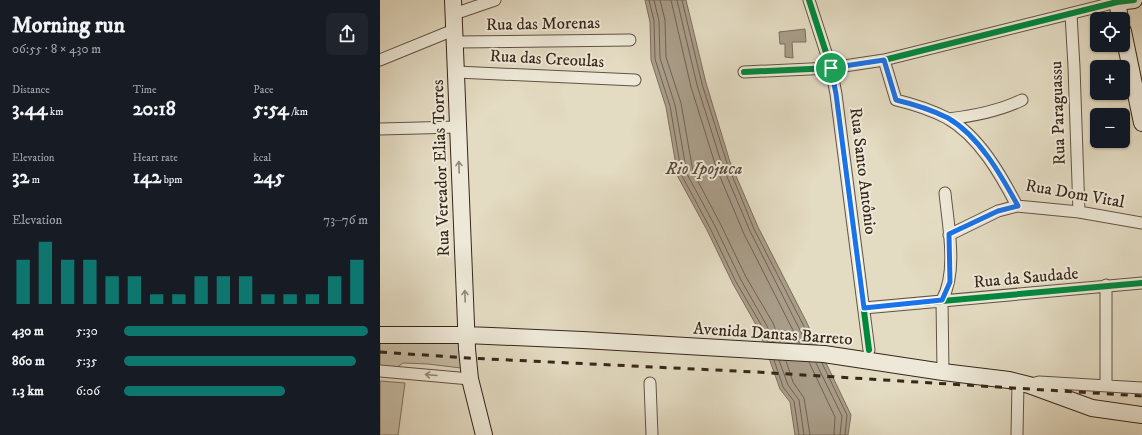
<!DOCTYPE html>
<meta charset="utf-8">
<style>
body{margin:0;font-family:"IM FELL DW Pica",serif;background:#20242c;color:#f1f3f6;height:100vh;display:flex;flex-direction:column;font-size:15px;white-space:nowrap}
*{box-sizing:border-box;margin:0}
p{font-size:13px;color:#9ea1a6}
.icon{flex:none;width:22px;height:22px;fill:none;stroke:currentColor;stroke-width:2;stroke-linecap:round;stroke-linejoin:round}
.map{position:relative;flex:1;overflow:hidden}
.drawer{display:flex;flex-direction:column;background:#171b24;width:380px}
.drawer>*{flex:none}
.tools{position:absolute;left:710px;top:12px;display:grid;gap:8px}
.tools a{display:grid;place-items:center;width:40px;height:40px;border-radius:6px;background:#171b24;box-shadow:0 1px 3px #0004;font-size:20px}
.pin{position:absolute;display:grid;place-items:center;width:34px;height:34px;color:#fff;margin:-17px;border:2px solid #fff;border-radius:50%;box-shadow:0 1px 4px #0007}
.round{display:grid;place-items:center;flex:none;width:42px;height:42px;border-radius:6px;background:#20242c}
.overview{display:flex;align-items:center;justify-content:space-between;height:68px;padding:0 12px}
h1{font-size:22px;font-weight:700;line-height:30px}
.stats{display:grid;grid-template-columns:repeat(3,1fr);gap:6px;height:68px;padding:4px 12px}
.stats div{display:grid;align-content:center}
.stats b{font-size:20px;font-weight:700}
.stats small{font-size:11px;font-weight:400}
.stats p{font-size:11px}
.chart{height:112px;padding:8px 12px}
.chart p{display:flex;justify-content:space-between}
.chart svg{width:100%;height:72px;margin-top:4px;stroke:#0f766e;stroke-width:6}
ul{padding:0 12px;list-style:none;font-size:13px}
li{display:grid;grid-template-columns:64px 48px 1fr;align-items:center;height:30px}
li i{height:10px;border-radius:5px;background:#0f766e}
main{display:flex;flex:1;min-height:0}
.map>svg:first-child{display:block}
</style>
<main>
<section class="drawer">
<div class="overview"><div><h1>Morning run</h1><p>06:55 · 8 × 430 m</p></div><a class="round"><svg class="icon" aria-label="share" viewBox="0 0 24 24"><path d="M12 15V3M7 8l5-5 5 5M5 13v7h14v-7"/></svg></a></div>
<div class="stats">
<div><p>Distance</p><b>3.44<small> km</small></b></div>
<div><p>Time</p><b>20:18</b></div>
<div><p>Pace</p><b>5:54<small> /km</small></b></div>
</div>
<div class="stats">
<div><p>Elevation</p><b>32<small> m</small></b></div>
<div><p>Heart rate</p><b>142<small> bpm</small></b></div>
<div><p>kcal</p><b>245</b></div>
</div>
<div class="chart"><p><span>Elevation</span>73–76 m</p>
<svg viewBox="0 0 160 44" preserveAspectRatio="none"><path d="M5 44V17M15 44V6M25 44V17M35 44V17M45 44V27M55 44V27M65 44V38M75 44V38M85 44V27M95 44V27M105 44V27M115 44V38M125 44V38M135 44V38M145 44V27M155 44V17"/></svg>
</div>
<ul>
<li><b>430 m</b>5:30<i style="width:100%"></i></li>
<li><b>860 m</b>5:35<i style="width:95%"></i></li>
<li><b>1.3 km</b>6:06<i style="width:66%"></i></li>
</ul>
</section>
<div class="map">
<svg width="762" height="435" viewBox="0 0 762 435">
<rect width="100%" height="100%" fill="#e3dbc2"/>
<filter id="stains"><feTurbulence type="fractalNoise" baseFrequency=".005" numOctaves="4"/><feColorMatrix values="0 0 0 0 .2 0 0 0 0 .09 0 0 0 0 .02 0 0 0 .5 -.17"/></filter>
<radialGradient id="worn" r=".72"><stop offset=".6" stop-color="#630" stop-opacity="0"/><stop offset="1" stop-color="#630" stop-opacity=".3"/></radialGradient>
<path fill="#c6bca5" stroke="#7e7160" d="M0,341H79L81,368L48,364L23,363L16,368L0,366Z
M0,381L25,383L18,435H0Z"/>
<path fill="#a99d89" stroke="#7b6d5d" d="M265,0H306L326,83L350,162L378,227L425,319L471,415L468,435H415L410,402L400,389L379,330L353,284L327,230L298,177L286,107L271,60L270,22Z
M425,29L426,42H412L413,58L405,57V44H400L399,32Z"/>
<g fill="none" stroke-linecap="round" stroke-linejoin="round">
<path stroke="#706252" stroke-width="1" d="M269,0L274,21L275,59L290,106L302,176L330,228L356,282L383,328L388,342
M274,0L279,21L280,58L295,105L307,174L335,226L361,280L387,326L393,342
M280,0L285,20L286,57L301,103L313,172L340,223L366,277L393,323L400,342
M291,0L311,87L336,167L364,234L420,344
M297,0L317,85L342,165L370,231L427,344
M302,0L322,84L347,163L374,229L433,344
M394,360L403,387L414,401L419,435
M399,360L408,385L419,400L424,435
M406,361L413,382L424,398L430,435
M429,362L455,417L454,435
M436,363L462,416L460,435
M442,363L467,415L465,435"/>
<g stroke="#625344" stroke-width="13">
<path id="street" d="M429,0L451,68L456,94L489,350
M74,14L115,0
M691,14L694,67L699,212
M76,42L250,40
M0,60L76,29
M504,60L516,100C533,104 551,110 567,118C599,136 621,175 637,206
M77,72L255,80
M364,72L451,68L504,60L737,2
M568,119C594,116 619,111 642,100
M0,129L78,127
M569,235L618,211L637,206L699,212L762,223
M484,308L762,283
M0,371L90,379
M563,372L562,300C578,271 568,225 565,193
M270,383L272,435
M650,384L659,382L762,388
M726,385V285
M637,435L638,382"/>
</g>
<g stroke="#37261a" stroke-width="18">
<path id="secondary" d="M73,0L87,349L90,379L104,435
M737,0L740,19
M737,2L754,0
M743,31L762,123
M0,335H86L203,340L444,354L563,372L629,380L649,385L712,408L762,415"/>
</g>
<use href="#street" stroke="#ede8d7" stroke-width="11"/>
<use href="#secondary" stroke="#ede8d7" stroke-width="16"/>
<path stroke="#37261a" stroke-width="3" stroke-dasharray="7 7" stroke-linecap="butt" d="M0,352L88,358L376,372L762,396"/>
<g stroke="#ede8d7" stroke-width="8">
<path id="cycleway" d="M429,0L451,68L456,94L489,350
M364,72L451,68L504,60L737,2L754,0
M484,308L762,283"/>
</g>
<use href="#cycleway" stroke="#00873e" stroke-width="6"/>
</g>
<defs><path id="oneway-shaft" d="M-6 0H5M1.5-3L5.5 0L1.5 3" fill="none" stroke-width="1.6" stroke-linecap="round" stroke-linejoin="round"/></defs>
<g stroke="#928778">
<use href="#oneway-shaft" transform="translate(79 167) rotate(-92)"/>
<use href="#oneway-shaft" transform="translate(85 296) rotate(-92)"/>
<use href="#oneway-shaft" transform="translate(51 375) rotate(-175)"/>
</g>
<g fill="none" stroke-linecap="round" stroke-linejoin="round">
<g stroke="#fff" stroke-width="8">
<path id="route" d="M504,60L516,100C533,104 552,110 568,118C599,136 621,175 638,206L618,211L569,234L570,282L562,300L484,308L456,94L451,68Z"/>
</g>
<use href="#route" stroke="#1a73e8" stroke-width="5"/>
</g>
<g text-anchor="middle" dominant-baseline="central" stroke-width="4" stroke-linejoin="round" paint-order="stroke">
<g font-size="17" fill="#37261a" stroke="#ede8d7">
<text transform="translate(163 24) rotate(-1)">Rua das Morenas</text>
<text transform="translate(167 59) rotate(3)">Rua das Creoulas</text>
<text transform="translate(678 113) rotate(-92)">Rua Paraguassu</text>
<text transform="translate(61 168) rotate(-92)">Rua Vereador Elias Torres</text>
<text transform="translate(483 171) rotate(83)">Rua Santo Antônio</text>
<text transform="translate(695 194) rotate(10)">Rua Dom Vital</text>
<text transform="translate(646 278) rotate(-5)">Rua da Saudade</text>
<text transform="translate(393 334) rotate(4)">Avenida Dantas Barreto</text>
</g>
<g font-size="18" font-style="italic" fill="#594a3b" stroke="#ede8d7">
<text x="324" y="169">Rio Ipojuca</text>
</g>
</g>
<rect width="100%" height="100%" filter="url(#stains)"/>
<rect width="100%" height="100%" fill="url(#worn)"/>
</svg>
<div class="tools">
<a><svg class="icon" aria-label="locate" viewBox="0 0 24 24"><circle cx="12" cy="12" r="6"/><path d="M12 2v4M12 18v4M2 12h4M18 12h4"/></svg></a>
<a>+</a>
<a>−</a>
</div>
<div class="pin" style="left:451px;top:68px;background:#1e9e55"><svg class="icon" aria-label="arrive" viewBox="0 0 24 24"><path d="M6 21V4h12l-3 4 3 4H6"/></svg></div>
</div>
</main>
